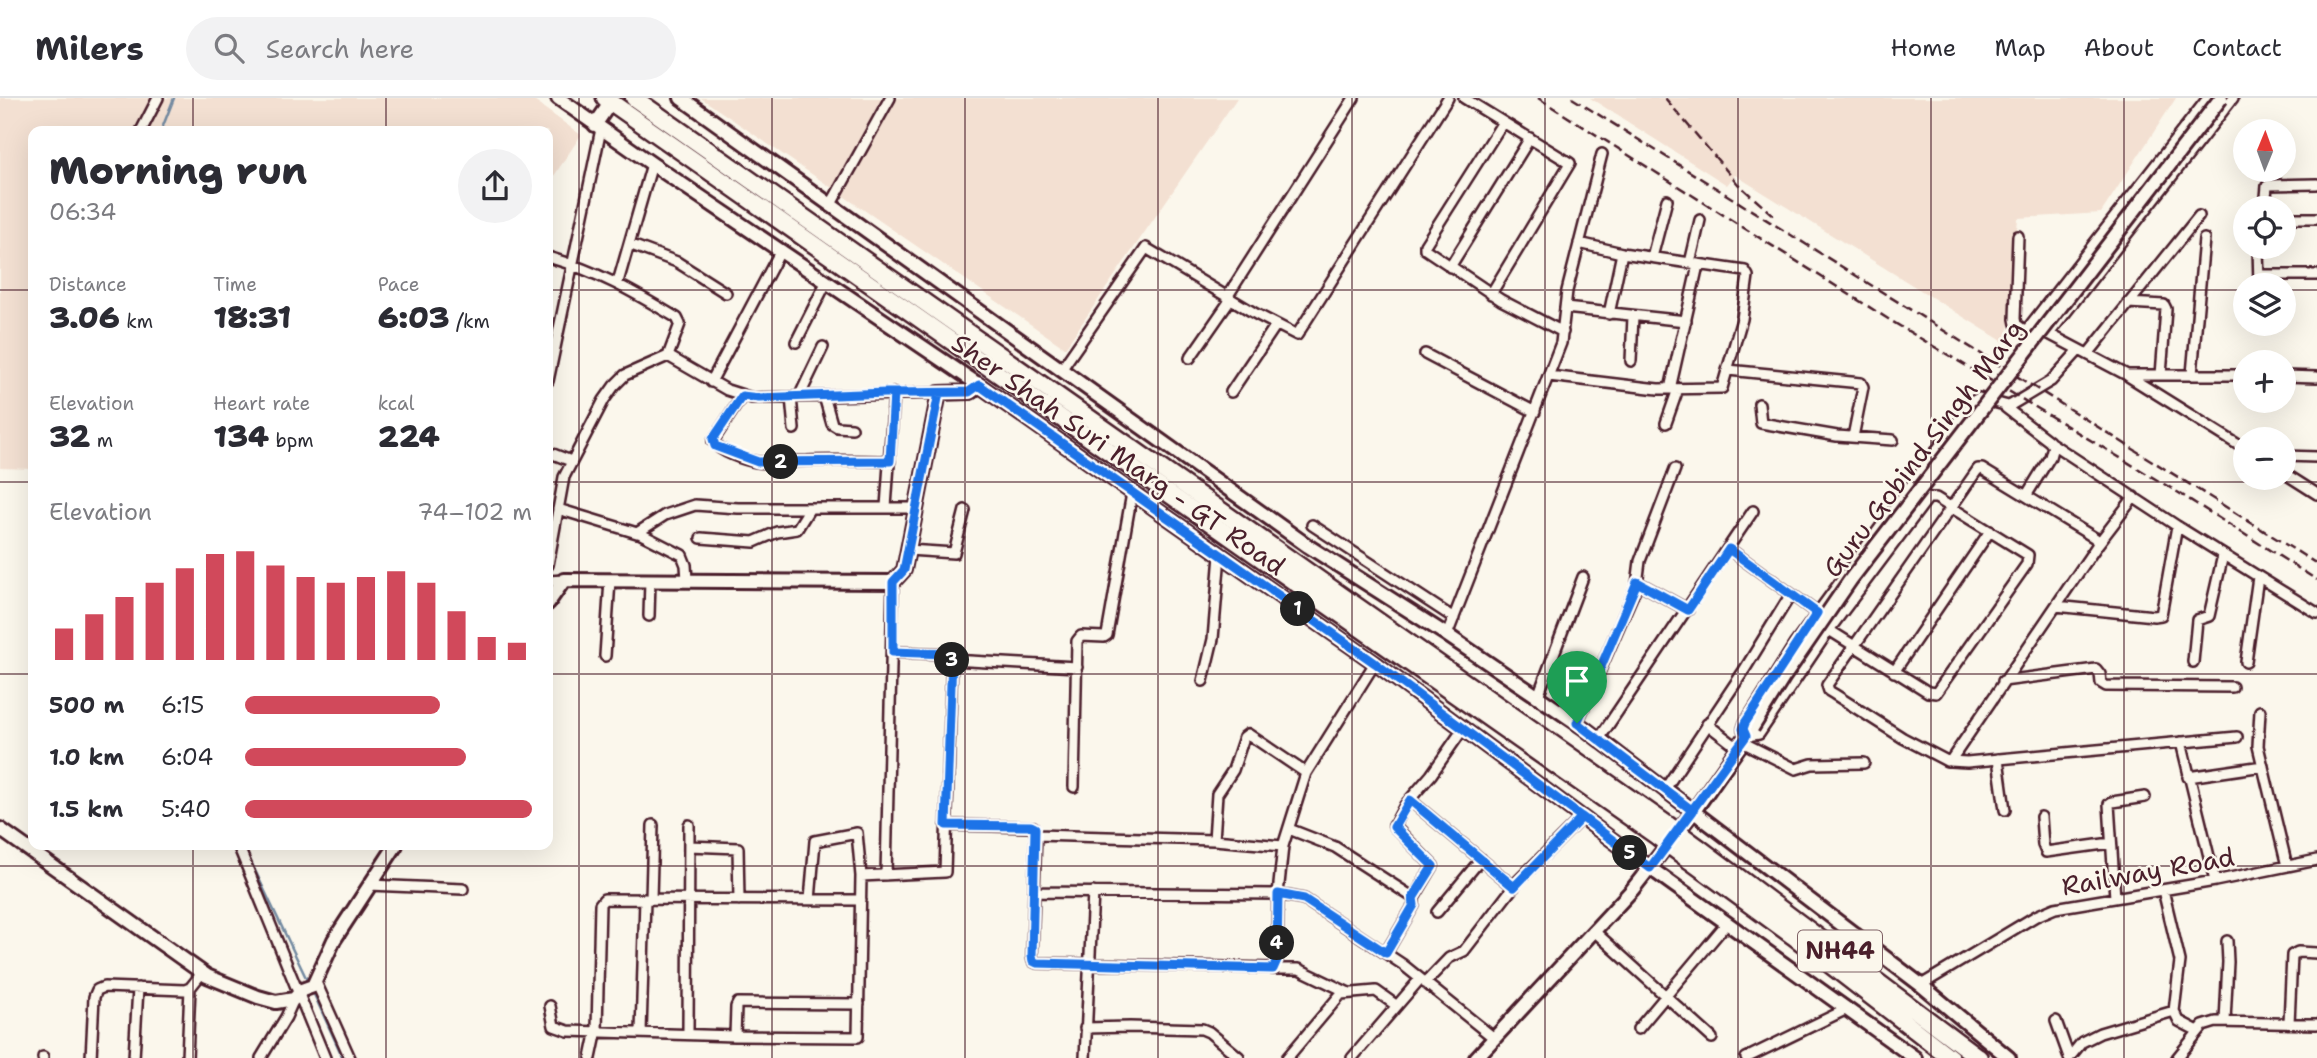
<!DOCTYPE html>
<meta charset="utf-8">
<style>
body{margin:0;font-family:"Shantell Sans",sans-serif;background:#f2f2f3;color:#2b2b33;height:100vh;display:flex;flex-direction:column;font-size:26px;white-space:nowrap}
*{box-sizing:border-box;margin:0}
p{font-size:23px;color:#7c7c81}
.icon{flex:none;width:38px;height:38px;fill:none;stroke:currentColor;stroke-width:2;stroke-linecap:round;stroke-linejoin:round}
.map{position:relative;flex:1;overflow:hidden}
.sheet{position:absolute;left:28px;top:28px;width:525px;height:724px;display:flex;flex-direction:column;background:#fff;border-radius:14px;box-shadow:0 7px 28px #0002}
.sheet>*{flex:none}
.needle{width:46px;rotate:1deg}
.fabs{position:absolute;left:2233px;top:21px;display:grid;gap:14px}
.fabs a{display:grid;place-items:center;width:63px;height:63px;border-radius:50%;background:#fff;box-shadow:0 7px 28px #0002;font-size:35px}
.pin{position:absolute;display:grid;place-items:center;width:60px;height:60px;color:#fff;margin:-72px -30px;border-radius:50% 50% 50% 0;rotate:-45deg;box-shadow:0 0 7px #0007}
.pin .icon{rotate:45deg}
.km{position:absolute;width:35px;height:35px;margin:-18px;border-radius:50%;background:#222;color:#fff;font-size:19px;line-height:35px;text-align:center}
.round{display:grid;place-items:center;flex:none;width:74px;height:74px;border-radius:37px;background:#f2f2f3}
.headline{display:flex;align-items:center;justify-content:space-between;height:119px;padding:0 21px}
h1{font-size:38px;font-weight:800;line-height:52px}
.stats{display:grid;grid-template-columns:repeat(3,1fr);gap:10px;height:119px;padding:7px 21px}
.stats div{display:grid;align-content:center}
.stats b{font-size:30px;font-weight:800}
.stats small{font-size:19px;font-weight:400}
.stats p{font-size:19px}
.chart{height:196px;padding:14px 21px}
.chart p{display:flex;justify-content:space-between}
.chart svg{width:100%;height:126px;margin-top:7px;stroke:#d1495b;stroke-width:6}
ul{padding:0 21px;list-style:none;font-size:23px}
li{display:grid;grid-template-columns:112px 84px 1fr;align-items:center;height:52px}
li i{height:18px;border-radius:9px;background:#d1495b}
header{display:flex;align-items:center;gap:42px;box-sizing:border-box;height:98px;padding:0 35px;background:#fff;border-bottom:2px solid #e1e1e2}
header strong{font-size:33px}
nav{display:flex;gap:38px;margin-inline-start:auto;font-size:24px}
.search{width:490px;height:63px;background:#f2f2f3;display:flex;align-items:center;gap:18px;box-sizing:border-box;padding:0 24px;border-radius:38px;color:#7c7c81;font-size:26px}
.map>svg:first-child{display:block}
</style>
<header>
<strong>Milers</strong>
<div class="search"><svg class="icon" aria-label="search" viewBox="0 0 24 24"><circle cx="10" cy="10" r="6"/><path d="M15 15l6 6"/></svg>Search here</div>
<nav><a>Home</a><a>Map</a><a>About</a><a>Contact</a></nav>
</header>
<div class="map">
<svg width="2317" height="960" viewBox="0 0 2317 960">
<rect width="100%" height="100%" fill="#fbf7ec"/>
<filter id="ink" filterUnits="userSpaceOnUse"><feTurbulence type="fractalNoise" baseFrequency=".0143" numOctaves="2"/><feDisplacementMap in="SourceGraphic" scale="14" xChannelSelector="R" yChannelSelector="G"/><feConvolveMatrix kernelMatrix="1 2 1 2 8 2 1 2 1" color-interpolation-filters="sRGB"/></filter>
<g filter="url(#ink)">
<path fill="#f3e0d2" d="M0,0H530L581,37L548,87V33H33V371L0,370Z
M701,0H1237L1065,250Z
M1590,0H2176L2101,115L2018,120L2007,246L1735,77L1727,87Z"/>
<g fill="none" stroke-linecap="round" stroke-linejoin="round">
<path stroke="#738aa1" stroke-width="2.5" d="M161,33L174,0
M243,747L309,886
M312,892L343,960"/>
<path stroke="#d8ccc5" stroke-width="12" stroke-dasharray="12 6" stroke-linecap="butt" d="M1043,319L1064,289"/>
<g stroke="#4a1f2b" stroke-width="14">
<path id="street" d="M1464,0L1570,65L1491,196
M2233,0L2049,236L2127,277H2245
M1503,24L1425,147V151L1501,202L1563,234
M141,33L158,0
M830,108L890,0
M2265,110L2267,88L2269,87L2317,86
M2284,120H2317
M2018,138L2015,221L2016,226L2024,232L2028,230L2208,0
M629,146L677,164L726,195
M2258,149L2259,187
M548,159C599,174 632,193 677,220L680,226L668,258L625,277L614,288L604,302L564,379L548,467
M1652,159L1667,102
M1690,165L1700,122
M1450,169L1530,40
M2259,177H2317
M618,184L652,66
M1227,199L1354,0
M2128,205L2164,207L2166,211L2161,277
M1565,210L1686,223
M1609,216L1622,155
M796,244L827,183
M1425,256L1535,314
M2088,256L2199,118
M668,258L727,292L752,300L939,295
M1190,260L1231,201
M1631,263L1633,218
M1061,272L1146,150L1256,216L1297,237L1448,0
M1728,272L1861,285L1863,289L1853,339
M2192,276L2204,141
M1549,278L1658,291L1722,290L1742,221L1748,178L1745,173L1622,155L1579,145
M2128,278L2245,351
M2284,278L2317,279
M548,283L601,31
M711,284L781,152
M1670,291L1698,167
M1231,294L1276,227
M742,298L713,343C720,354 744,362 757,364C773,366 790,363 807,363C835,362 863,363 890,363
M824,298L832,326L837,329L852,330
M791,299L794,331
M799,299L823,249
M1759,306L1761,325L1837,338L1893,342
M1666,325L1678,291
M2051,345L2177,428L2317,515
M548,354L571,363
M2284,358L2317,359
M1978,371H1982L2095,440L2098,446L1951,662L1947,663L1903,640L1834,596L1829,593L1827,587Z
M2284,375L2317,396
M2026,398L2050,359L2053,348L2049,343L2006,310L2051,283L2079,252
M886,409L894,295
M558,411L637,435L665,417L695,407L738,410H916
M1312,427L1454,520
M639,435L682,457L686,467L687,482
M701,440L754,444L777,434L797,431L810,410
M2098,446L2134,399
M1729,451L1817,515
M908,452L954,455L965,412
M548,483L564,482
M1637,484L1688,512
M2056,508L2154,518L2161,517L2177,428
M649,518L650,482
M1829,532L1928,594L1936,595L2027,466L2028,457L1936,400H1928L1829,532L1759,636L1747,638L1743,631L1745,625L1794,547L1972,304L1979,300L2008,308
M1447,537L1561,245L1567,193L1602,56
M605,558L610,482
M952,562L1077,569
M2193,564L2197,522L2209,518L2223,457
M2246,564L2258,479
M1894,574L1990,433
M1203,583L1213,541L1220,457
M2003,583L2096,571L2100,576L2101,585L2106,588L2232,589
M1538,598L1583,479
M2260,613L2258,648L2287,768
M1577,625L1637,487L1640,463L1675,371
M1707,626L1738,650
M1599,641L1753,413
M1742,644L1796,671L1812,666L1864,665
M2181,644L2215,783
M1998,661L2005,712
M1950,663L1967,664L2237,639
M2188,679L2263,668
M1074,689L1077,543L1081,538L1104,539L1107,537L1132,395
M1665,691L1743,574L1791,496
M1410,702L1514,789
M2041,719L2043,747L2046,754L2111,745
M946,727L1033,729L1036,737L1034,794L1278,796L1304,801L1402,866L1494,940
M1289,731L1335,749L1414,800V807L1386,855
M1036,737L1214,742
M238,747L325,960
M689,748L738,750L739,802
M1283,748L1214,742L1217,696L1233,672L1244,639L1248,636L1306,675
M886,777L893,484
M861,778L945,774L952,559L948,556L893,554
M369,787L463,791
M2163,792L2180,863L2174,913L2179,923L2198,933
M1034,794L1032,858L1033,863L1037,865L1274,870L1277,862L1278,796L1283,748L1306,675L1375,565
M1414,800L1433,768L1394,728L1405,707L1431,677L1463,631
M2115,800L2109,706L2112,704L2145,699
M651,801L653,727
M1437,814L1481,761
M1594,833L1712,940
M1273,871H1299L1349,895
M316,884L350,960
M1425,885L1449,860L1464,853L1518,783L1582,719
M1921,887L2036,818L2055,810L2215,783L2317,762
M550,908L554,928L568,933L735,938L736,909L738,905L859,906
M2056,923L2069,959
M2225,923L2228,864L2227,843
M2289,925L2292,857L2298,854L2317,855
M1085,930L1130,929L1202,931L1209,934L1239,959
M1638,931L1727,825
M641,934L645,801
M688,935L689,727
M735,938L858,939L861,778L857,735L815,743L810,802
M43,959V960
M91,960L94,899L97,892L104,889L185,892L190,890L202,875
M134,960L138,890
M187,960L190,890
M261,960L286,919L294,901
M591,960L597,932L600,806L604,801L861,802
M1085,960L1093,794
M1287,960L1341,896L1376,893L1397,908
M1352,960L1420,881
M1746,960L1847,911
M2069,960L2082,944L2100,935L2174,913
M2177,960L2203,928L2216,924L2317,926"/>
</g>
<g stroke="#4a1f2b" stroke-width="18">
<path id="secondary" d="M558,0L652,66L979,287L1375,565L1650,770L1915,960
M681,0L1308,448L1447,537L1584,630L1921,887L2009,960
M595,27L606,11
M548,505L564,482L893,484L904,472L939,295L971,294L979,287
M0,731L207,878L258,899L276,904L294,901L302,892L313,888L334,842L396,747
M1476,960L1632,792L1694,713L1752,630"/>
</g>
<g stroke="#4a1f2b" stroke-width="21">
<path id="highway" d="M605,0L1658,739
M634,0L1668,727
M1698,749L1979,960
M1689,762L1793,838L1951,960"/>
</g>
<use href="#street" stroke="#fbf7ec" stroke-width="9"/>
<use href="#secondary" stroke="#fbf7ec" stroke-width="12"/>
<use href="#highway" stroke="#fbf7ec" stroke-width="16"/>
<path stroke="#4a1f2b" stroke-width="2.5" stroke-dasharray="10 5" stroke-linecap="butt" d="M1538,0L1893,224L2179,395L2317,482
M1572,0L2317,466
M1665,0L1738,86L1775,119"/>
<g stroke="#4a1f2b" stroke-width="18" stroke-linecap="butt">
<path id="secondary-bridge" d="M1752,630L1783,580L1851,481L2221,0"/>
</g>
<g stroke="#4a1f2b" stroke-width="21" stroke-linecap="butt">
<path id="highway-bridge" d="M1668,727L1698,749
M1658,739L1689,762"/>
</g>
<use href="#secondary-bridge" stroke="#fbf7ec" stroke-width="12"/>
<use href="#highway-bridge" stroke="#fbf7ec" stroke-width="16"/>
</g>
</g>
<g fill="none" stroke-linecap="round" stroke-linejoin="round" filter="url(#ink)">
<g stroke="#fff" stroke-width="14">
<path id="route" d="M1577,625L1693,713L1650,770L1375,565L979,287L969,294L894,295L890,363L758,364L715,348L713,341L742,298L759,300L886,295H939L904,472L893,484V554L948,556L952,559L946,727L1031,728L1035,730L1032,858L1033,863L1037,865L1273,871L1277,862L1278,796L1304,801L1386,855L1414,807L1413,800L1433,768L1394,729L1410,702L1514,789L1582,719L1650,770L1746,638L1743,631L1745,625L1817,515L1729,451L1688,512L1637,484L1577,625"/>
</g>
<use href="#route" stroke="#1a73e8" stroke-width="9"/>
</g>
<path fill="none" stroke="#4a1f2b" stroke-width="2" stroke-opacity="0.55" d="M193,0V33M386,0V33M579,0V960M772,0V960M965,0V960M1158,0V960M1352,0V960M1545,0V960M1738,0V960M1931,0V960M2124,0V960M0,192H33M548,192H2245M2284,192H2317M0,384H33M548,384H2317M0,576H33M548,576H2317M193,747V960M386,747V960M0,768H2317"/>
<g text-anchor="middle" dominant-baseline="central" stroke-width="5" stroke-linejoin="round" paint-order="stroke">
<rect fill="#fbf7ec" stroke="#7f6065" stroke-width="2" x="1798" y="832.5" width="84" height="41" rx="5"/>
<g font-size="24" font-weight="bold" fill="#4a1f2b">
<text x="1840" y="853">NH44</text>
</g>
<g font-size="26" fill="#4a1f2b" stroke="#fbf7ec">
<text transform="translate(1923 350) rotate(-53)">Guru Gobind Singh Marg</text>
<text transform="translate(1119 356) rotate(35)">Sher Shah Suri Marg - GT Road</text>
<text transform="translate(2148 773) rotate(-10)">Railway Road</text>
</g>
</g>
</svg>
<div class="fabs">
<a><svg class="needle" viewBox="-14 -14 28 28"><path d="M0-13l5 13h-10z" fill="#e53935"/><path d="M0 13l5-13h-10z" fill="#7c7c81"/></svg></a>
<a><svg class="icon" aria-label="locate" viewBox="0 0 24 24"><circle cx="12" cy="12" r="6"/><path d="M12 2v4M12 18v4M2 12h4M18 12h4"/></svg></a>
<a><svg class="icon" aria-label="layers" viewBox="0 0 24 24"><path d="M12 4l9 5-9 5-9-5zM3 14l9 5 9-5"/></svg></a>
<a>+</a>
<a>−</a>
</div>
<div class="pin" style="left:1577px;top:625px;background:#1e9e55"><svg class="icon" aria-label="arrive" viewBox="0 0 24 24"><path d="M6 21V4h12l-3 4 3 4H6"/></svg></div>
<b class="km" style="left:1298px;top:511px">1</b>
<b class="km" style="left:781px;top:364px">2</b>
<b class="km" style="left:952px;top:562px">3</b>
<b class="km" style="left:1277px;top:845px">4</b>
<b class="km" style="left:1630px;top:755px">5</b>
<section class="sheet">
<div class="headline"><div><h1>Morning run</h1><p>06:34</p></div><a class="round"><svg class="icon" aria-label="share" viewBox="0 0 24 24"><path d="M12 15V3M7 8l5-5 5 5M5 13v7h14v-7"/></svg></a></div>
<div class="stats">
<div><p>Distance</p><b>3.06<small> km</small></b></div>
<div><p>Time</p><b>18:31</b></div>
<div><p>Pace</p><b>6:03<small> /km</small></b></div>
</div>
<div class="stats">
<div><p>Elevation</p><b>32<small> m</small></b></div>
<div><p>Heart rate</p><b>134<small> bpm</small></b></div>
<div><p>kcal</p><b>224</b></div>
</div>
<div class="chart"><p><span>Elevation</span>74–102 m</p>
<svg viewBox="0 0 160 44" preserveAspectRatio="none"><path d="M5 44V33M15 44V28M25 44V22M35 44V17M45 44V12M55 44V7M65 44V6M75 44V11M85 44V15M95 44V17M105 44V15M115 44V13M125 44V17M135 44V27M145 44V36M155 44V38"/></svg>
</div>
<ul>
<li><b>500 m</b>6:15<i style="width:68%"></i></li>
<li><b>1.0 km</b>6:04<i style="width:77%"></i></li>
<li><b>1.5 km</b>5:40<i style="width:100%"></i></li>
</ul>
</section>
</div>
